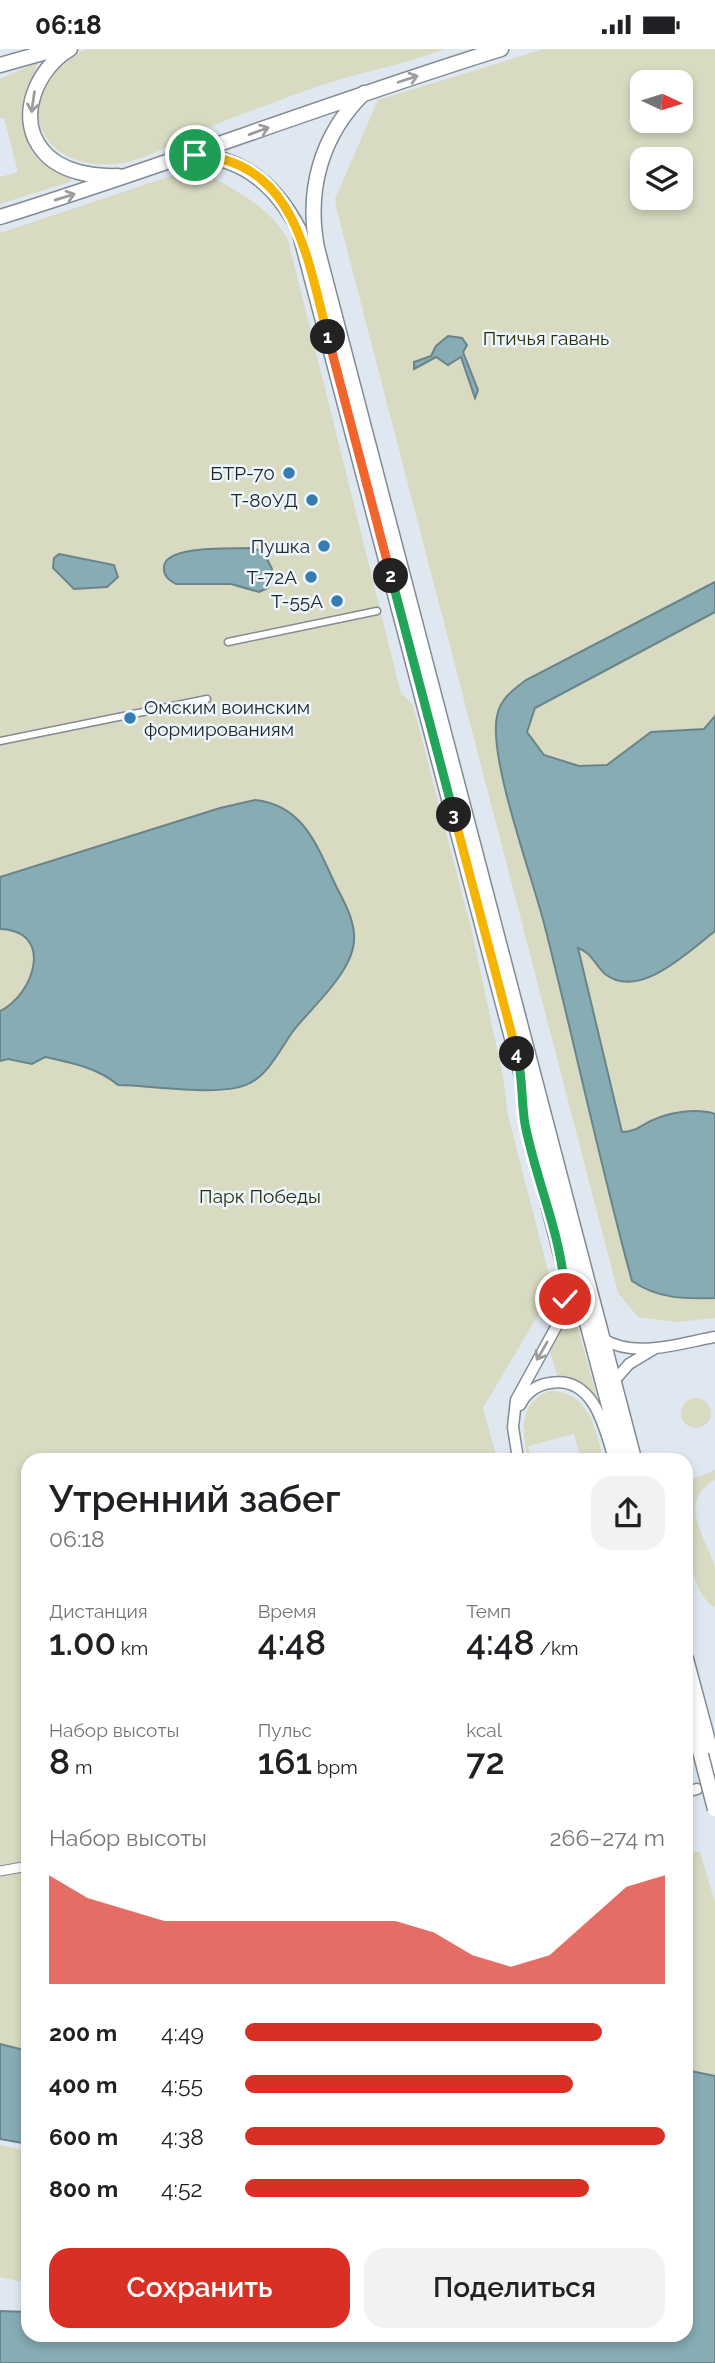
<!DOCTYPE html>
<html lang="ru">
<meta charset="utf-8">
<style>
body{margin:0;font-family:Raleway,sans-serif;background:#f2f2f2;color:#202124;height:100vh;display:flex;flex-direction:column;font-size:26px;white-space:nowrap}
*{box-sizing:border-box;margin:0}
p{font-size:23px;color:#757577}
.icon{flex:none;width:38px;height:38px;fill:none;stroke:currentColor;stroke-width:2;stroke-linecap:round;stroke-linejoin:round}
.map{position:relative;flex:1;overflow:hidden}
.sheet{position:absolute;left:21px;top:1404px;width:672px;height:889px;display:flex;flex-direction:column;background:#fff;border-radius:21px;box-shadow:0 4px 10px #0003}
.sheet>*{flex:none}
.needle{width:46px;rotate:94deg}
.buttons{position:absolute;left:630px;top:21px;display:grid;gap:14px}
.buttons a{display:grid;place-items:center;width:63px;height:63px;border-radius:14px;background:#fff;box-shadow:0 4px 10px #0003;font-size:35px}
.pin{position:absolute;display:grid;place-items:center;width:60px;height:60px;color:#fff;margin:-30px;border:4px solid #fff;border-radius:50%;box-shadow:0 2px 7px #0007}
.km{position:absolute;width:35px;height:35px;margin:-18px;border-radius:50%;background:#222;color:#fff;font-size:19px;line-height:35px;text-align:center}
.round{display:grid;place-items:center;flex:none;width:74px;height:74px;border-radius:21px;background:#f2f2f2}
.overview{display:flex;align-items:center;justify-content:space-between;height:119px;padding:0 28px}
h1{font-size:38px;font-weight:600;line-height:52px}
.stats{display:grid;grid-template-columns:repeat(3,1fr);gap:10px;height:119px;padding:7px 28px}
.stats div{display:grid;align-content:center}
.stats b{font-size:35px;font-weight:600}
.stats small{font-size:19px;font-weight:400}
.stats p{font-size:19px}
.chart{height:196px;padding:14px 28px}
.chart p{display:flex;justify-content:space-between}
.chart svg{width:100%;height:126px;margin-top:7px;fill:#d93025;opacity:.7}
.cta{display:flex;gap:14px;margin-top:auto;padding:14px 28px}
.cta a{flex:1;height:80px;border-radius:21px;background:#d93025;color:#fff;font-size:28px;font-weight:600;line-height:80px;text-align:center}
.cta a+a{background:#f2f2f2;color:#202124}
ul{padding:0 28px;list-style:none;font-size:23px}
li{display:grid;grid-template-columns:112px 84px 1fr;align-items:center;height:52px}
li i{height:18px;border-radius:9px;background:#d93025}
.status{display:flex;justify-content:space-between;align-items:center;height:49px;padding:0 35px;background:#fff;direction:ltr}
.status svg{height:19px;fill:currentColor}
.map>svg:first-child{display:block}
</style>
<div class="status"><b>06:18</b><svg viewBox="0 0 49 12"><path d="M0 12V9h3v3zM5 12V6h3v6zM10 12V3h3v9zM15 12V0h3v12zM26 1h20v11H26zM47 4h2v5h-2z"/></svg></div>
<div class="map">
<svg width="715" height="2314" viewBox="0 0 715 2314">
<rect width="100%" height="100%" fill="#dfe8f0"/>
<path fill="#d9dac2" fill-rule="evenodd" d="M88,0H445C403,16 356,24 313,39C273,54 232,68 193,85C169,96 142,113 114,115C25,122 10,25 88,0Z
M544,0H715V1269L677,1273L638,1268L618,1244L337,162L335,150L378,51ZM642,33H681V72H642ZM642,110H681V149H642Z
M38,13C27,47 10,88 45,116C54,122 68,123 72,132L0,155V128L18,123L4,69H0V30Z
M195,119C229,138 269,155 288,191L401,644L413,656L472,883L503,1027L508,1066L553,1241L483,1359L497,1410H28V2002L0,1995V184Z
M571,1263L574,1265L599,1356L558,1329L549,1299Z
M549,1342C588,1341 596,1379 603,1410H581L574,1385L528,1397L530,1406L527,1405C521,1378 520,1355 549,1342Z
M681 1364a15 15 0 1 1 30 0a15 15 0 1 1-30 0Z
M715,1421V1431C675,1453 707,1488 715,1519C715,1530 715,1546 715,1558C685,1544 686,1463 686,1433Z
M686,1803H700L715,1853V2027L686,2021Z
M0,2096L28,2102V2234L0,2228Z"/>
<path fill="#87acb4" stroke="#69848a" stroke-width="2" d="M448,287L462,289L467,296L463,303L478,341L475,349L461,308L448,316L436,308L414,320V313L431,307L436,297Z
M249,499L263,502L272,520L268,539L259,543L231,535H176C169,531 163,527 164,518C165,496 232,500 249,499Z
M59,505L114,516L118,528L107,538L74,540L53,519L54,509Z
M715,533V563L535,659L527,683L544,706L579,717L607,716L651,683L704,680L715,667V882C689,902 639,952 605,925C595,916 591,903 578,899L622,1083C635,1083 641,1076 653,1071C670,1063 697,1059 715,1065V1249C685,1250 658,1250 632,1232C600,1115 575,996 545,878C533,829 488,710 497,667C500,650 513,641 526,631Z
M255,751C305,756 318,800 337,839C346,856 358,878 353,899C346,929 312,958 294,981C281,998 270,1024 250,1034C223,1049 150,1036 118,1036C97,1018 71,1014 45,1008L32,1015L8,1010L0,1012V962C33,947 56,882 0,880V828L220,759Z
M0,1995L28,2002V2095L0,2090Z
M686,2021L715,2027V2314H0V2262L28,2263V2286H686Z"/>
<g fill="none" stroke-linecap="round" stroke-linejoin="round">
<g stroke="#828b93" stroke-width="9">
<path id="pedestrian" d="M228,593L377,562
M0,692L207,650"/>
</g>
<g stroke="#828b93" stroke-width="11">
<path id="minor" d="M0,1822L28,1817"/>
</g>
<g stroke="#828b93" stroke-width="13">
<path id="tertiary" d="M603,1290C636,1310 680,1294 715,1288
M614,1332L629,1315L654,1300
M520,1356C526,1344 536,1336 550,1334C594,1326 605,1380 614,1410
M518,1410L513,1378L516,1351L556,1278L565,1250L561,1214L525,1073L523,1050
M686,1743L697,1740"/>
</g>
<g stroke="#828b93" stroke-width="17">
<path id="primary" d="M70,0C37,19 15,69 43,102C60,123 93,128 118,127
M0,16L57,0
M364,44C321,86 306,141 317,199L634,1410
M195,106C245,109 277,138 299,181L623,1410
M0,168C168,116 333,52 501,0
M686,1610L715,1718
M686,1649L701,1706"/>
</g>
<use href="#pedestrian" stroke="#fff" stroke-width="6"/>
<use href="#minor" stroke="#fff" stroke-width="9"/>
<use href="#tertiary" stroke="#fff" stroke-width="10"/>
<use href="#primary" stroke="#fff" stroke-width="14"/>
<g stroke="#828b93" stroke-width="17" stroke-linecap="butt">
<path id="primary-bridge" d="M701,1706L715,1760"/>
</g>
<use href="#primary-bridge" stroke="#fff" stroke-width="14"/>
</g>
<defs><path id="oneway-shaft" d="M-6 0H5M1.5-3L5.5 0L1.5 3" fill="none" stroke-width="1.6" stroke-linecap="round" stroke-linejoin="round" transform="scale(1.75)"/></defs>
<g stroke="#9c9d9f">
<use href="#oneway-shaft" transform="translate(408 30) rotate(-18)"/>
<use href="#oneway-shaft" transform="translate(33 53) rotate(98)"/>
<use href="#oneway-shaft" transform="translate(259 82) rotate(-20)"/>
<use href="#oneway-shaft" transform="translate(65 148) rotate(-17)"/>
<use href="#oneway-shaft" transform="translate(542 1302) rotate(120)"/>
</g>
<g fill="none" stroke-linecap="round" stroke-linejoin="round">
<g stroke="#fff" stroke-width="14">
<path id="split-1" d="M195,106C296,111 307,209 328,288"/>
</g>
<g stroke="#fff" stroke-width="14">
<path id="split-2" d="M328,288L391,527"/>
</g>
<g stroke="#fff" stroke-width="14">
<path id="split-3" d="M391,527L454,766"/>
</g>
<g stroke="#fff" stroke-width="14">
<path id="split-4" d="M454,766L517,1005"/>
</g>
<g stroke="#fff" stroke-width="14">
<path id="split-5" d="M517,1005C523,1028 521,1052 525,1075C536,1133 564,1191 565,1250"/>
</g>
<use href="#split-1" stroke="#f5b400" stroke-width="9"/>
<use href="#split-2" stroke="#f0652b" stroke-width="9"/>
<use href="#split-3" stroke="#22a559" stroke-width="9"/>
<use href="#split-4" stroke="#f5b400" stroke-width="9"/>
<use href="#split-5" stroke="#22a559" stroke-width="9"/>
</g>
<g fill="#357db1" stroke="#ecf6fe" stroke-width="2.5">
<circle cx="289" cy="424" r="7"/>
<circle cx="312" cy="451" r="7"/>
<circle cx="324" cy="497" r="7"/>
<circle cx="311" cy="528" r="7"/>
<circle cx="337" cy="552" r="7"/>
<circle cx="130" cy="669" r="7"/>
</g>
<g text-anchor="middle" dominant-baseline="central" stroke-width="5" stroke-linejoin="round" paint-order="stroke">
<g font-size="19" fill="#2c2d05" stroke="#ecf6fe">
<text x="546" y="289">Птичья гавань</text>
<text x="260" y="1147">Парк Победы</text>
</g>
<g font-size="19" fill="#222629" stroke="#ecf6fe" text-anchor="end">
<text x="275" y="424">БТР-70</text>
<text x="298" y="451">Т-80УД</text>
<text x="310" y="497">Пушка</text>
<text x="297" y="528">Т-72А</text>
<text x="323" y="552">Т-55А</text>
<text x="144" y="658" text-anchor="start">Омским воинским<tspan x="144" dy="22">формированиям</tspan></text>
</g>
</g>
</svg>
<div class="buttons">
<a><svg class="needle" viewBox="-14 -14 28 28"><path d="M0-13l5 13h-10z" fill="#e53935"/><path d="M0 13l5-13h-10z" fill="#757577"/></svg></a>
<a><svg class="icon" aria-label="layers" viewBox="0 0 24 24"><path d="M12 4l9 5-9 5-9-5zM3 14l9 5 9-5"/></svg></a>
</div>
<div class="pin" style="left:195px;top:106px;background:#1e9e55"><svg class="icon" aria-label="arrive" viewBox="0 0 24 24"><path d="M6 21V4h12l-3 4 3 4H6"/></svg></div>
<div class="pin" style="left:565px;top:1250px;background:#d93025"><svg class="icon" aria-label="check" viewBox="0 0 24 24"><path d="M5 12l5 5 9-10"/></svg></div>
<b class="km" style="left:328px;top:288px">1</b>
<b class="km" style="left:391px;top:527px">2</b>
<b class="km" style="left:454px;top:766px">3</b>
<b class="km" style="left:517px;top:1005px">4</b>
<section class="sheet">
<div class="overview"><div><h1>Утренний забег</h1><p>06:18</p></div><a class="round"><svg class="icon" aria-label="share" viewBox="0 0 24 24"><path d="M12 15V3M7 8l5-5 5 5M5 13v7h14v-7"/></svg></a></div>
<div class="stats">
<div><p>Дистанция</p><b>1.00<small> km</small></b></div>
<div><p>Время</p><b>4:48</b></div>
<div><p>Темп</p><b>4:48<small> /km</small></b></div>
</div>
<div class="stats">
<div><p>Набор высоты</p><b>8<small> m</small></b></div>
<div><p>Пульс</p><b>161<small> bpm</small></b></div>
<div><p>kcal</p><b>72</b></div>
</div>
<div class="chart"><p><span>Набор высоты</span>266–274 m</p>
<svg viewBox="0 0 160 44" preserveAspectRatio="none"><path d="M0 44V6L10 14L20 18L30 22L40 22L50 22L60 22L70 22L80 22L90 22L100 26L110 34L120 38L130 34L140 22L150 10L160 6V44z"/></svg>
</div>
<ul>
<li><b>200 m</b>4:49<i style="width:85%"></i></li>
<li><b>400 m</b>4:55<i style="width:78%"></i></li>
<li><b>600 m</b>4:38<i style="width:100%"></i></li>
<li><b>800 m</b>4:52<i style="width:82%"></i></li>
</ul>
<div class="cta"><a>Сохранить</a><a>Поделиться</a></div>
</section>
</div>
